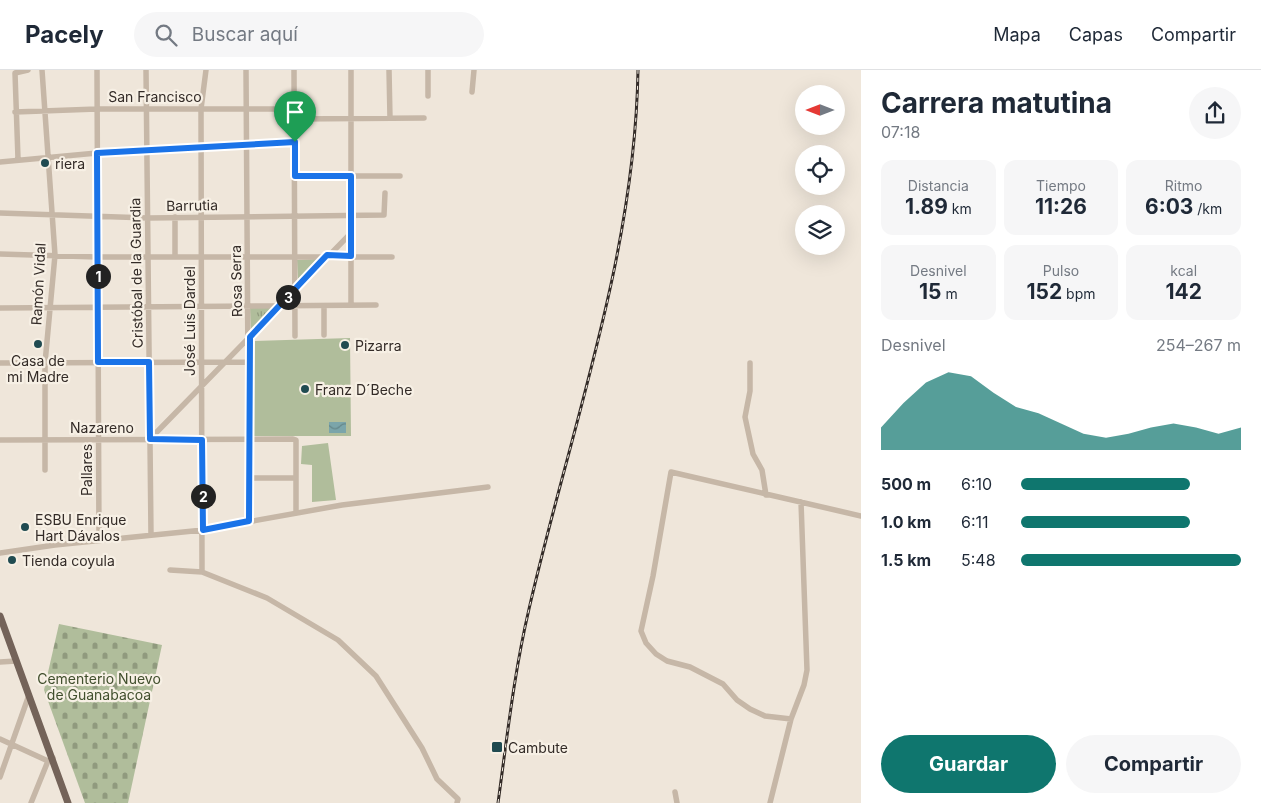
<!DOCTYPE html>
<html lang="es">
<meta charset="utf-8">
<style>
body{margin:0;font-family:Inter,sans-serif;background:#f6f6f7;color:#1f2937;height:100vh;display:flex;flex-direction:column;font-size:19px;white-space:nowrap}
*{box-sizing:border-box;margin:0}
p{font-size:16px;color:#747a83}
.icon{flex:none;width:28px;height:28px;fill:none;stroke:currentColor;stroke-width:2;stroke-linecap:round;stroke-linejoin:round}
.map{position:relative;flex:1;overflow:hidden}
.details{display:flex;flex-direction:column;background:#fff;width:400px}
.details>*{flex:none}
.needle{width:32px;rotate:270deg}
.buttons{position:absolute;left:795px;top:15px;display:grid;gap:10px}
.buttons a{display:grid;place-items:center;width:50px;height:50px;border-radius:50%;background:#fff;box-shadow:0 5px 20px #0002;font-size:25px}
.pin{position:absolute;display:grid;place-items:center;width:42px;height:42px;color:#fff;margin:-51px -21px;border-radius:50% 50% 50% 0;rotate:-45deg;box-shadow:0 0 5px #0007}
.pin .icon{rotate:45deg}
.km{position:absolute;width:25px;height:25px;margin:-12px;border-radius:50%;background:#222;color:#fff;font-size:14px;line-height:25px;text-align:center}
.round{display:grid;place-items:center;flex:none;width:52px;height:52px;border-radius:26px;background:#f6f6f7}
.head{display:flex;align-items:center;justify-content:space-between;height:85px;padding:0 20px}
h1{font-size:28px;font-weight:700;line-height:38px}
.metrics{display:grid;grid-template-columns:repeat(3,1fr);gap:8px;height:85px;padding:5px 20px}
.metrics div{display:grid;align-content:center;border-radius:12px;background:#f6f6f7;text-align:center}
.metrics b{font-size:21px;font-weight:700}
.metrics small{font-size:14px;font-weight:400}
.metrics p{font-size:14px}
.chart{height:140px;padding:10px 20px}
.chart p{display:flex;justify-content:space-between}
.chart svg{width:100%;height:90px;margin-top:5px;fill:#0f766e;opacity:.7}
.cta{display:flex;gap:10px;margin-top:auto;padding:10px 20px}
.cta a{flex:1;height:58px;border-radius:30px;background:#0f766e;color:#fff;font-size:20px;font-weight:700;line-height:58px;text-align:center}
.cta a+a{background:#f6f6f7;color:#1f2937}
ul{padding:0 20px;list-style:none;font-size:16px}
li{display:grid;grid-template-columns:80px 60px 1fr;align-items:center;height:38px}
li i{height:12px;border-radius:6px;background:#0f766e}
header{display:flex;align-items:center;gap:30px;box-sizing:border-box;height:70px;padding:0 25px;background:#fff;border-bottom:1px solid #e0e1e3}
header strong{font-size:24px}
nav{display:flex;gap:28px;margin-inline-start:auto;font-size:18px}
.search{width:350px;height:45px;background:#f6f6f7;display:flex;align-items:center;gap:12px;box-sizing:border-box;padding:0 18px;border-radius:28px;color:#747a83;font-size:19px}
main{display:flex;flex:1;min-height:0}
.map>svg:first-child{display:block}
</style>
<header>
<strong>Pacely</strong>
<div class="search"><svg class="icon" aria-label="search" viewBox="0 0 24 24"><circle cx="10" cy="10" r="6"/><path d="M15 15l6 6"/></svg>Buscar aquí</div>
<nav><a>Mapa</a><a>Capas</a><a>Compartir</a></nav>
</header>
<main>
<div class="map">
<svg width="861" height="733" viewBox="0 0 861 733">
<defs>
<pattern id="cemetery-stones" width="16" height="16" patternUnits="userSpaceOnUse" patternTransform="scale(1.25)"><rect width="16" height="16" fill="#b0bd9b"/><path d="M2 7V4a2 2 0 0 1 4 0v3zM10 15v-3a2 2 0 0 1 4 0v3z" fill="#909a7e"/></pattern>
<pattern id="park-tufts" width="24" height="20" patternUnits="userSpaceOnUse" patternTransform="scale(1.25)"><rect width="24" height="20" fill="#b0bd9b"/><path d="M3 7l-1-3M5 7V3M7 7l1-3M15 17l-1-3M17 17v-4M19 17l1-3" fill="none" stroke="#909a7e"/></pattern>
<pattern id="water-waves" width="16" height="10" patternUnits="userSpaceOnUse" patternTransform="scale(1.25)"><rect width="16" height="10" fill="#7ba5aa"/><path d="M0 5q4-4 8 0t8 0" fill="none" stroke="#65878a"/></pattern>
</defs>
<rect width="100%" height="100%" fill="#efe6da"/>
<path fill="#b0bd9b" d="M317,189L298,209L297,190Z
M350,268L351,366H253V271Z
M328,373L336,430L312,432V395L301,394L302,376Z"/>
<path fill="url(#cemetery-stones)" d="M59,554L162,575L128,733H85L44,620Z"/>
<path fill="url(#park-tufts)" d="M250,238H274L251,264Z"/>
<path fill="url(#water-waves)" d="M329,352H346V363H329Z"/>
<g fill="none" stroke-linecap="round" stroke-linejoin="round">
<path stroke="#c6b7a7" stroke-width="5.5" d="M42,0L55,185L45,293V400
M97,0L99,471
M146,0L151,465
M246,0L249,451
M294,0L295,266
M351,0V235
M389,0L390,48
M428,0V26
M472,22L474,0
M15,42L97,39H295
M295,49L424,48
M18,89L15,3L28,0
M0,92L97,83L295,72
M295,106H400
M0,143L148,148L384,145L385,123
M175,147V187
M0,184L97,187H392
M0,238L376,235
M324,265V236
M0,293L250,292
M750,293V321L745,347L753,384L762,400L766,425
M150,369L352,162
M0,370L293,369L296,370V443
M249,408H296
M0,483L55,475L203,460L342,435L488,417
M170,500L202,502L267,528L338,570L376,606L422,678L437,709L458,729L457,733
M202,502L201,39L206,0
M0,592L16,591
M791,649L765,646L750,639L737,630L723,614L690,597L667,591L656,584L646,573L641,561L653,506L671,402L861,446
M0,669L48,691L53,688
M0,707L29,625
M675,722L677,733
M31,733L48,691
M770,733L791,649L804,615L807,600L801,432"/>
<path stroke="#746359" stroke-width="7" d="M0,546L68,733"/>
<g stroke="#332b27" stroke-width="3">
<path id="rail" d="M498,733C507,668 514,603 529,539C570,360 635,186 638,0"/>
</g>
<use href="#rail" stroke="#f7f0e5" stroke-width="1" stroke-dasharray="4" stroke-linecap="butt"/>
</g>
<g fill="none" stroke-linecap="round" stroke-linejoin="round">
<g stroke="#fff" stroke-width="10">
<path id="route" d="M295,72V106H351V186L327,185L250,267L249,451L203,460L202,370L150,369L149,292H98L97,83Z"/>
</g>
<use href="#route" stroke="#1a73e8" stroke-width="6"/>
</g>
<g fill="#204b51" stroke="#f7f0e5" stroke-width="2">
<circle cx="45" cy="93" r="5"/>
<circle cx="38" cy="274" r="5"/>
<circle cx="345" cy="275" r="5"/>
<circle cx="305" cy="319" r="5"/>
<circle cx="25" cy="457" r="5"/>
<circle cx="12" cy="490" r="5"/>
<rect x="491" y="671" width="12" height="12" rx="2.5"/>
</g>
<g text-anchor="middle" dominant-baseline="central" stroke-width="4.5" stroke-linejoin="round" paint-order="stroke">
<g font-size="14" fill="#332b27" stroke="#f7f0e5">
<text x="155" y="26">San Francisco</text>
<text transform="translate(192 135) rotate(-1)">Barrutia</text>
<text transform="translate(136 203) rotate(-91)">Cristóbal de la Guardia</text>
<text transform="translate(236 211) rotate(-91)">Rosa Serra</text>
<text transform="translate(38 214) rotate(-87)">Ramón Vidal</text>
<text transform="translate(189 251) rotate(-90)">José Luis Dardel</text>
<text x="102" y="357">Nazareno</text>
<text transform="translate(86 400) rotate(-90)">Pallares</text>
</g>
<g font-size="14" fill="#332b27" stroke="#f7f0e5" text-anchor="start">
<text x="55" y="93">riera</text>
<text x="355" y="275">Pizarra</text>
<text x="38" y="290" text-anchor="middle">Casa de<tspan x="38" dy="16">mi Madre</tspan></text>
<text x="315" y="319">Franz D´Beche</text>
<text x="35" y="449">ESBU Enrique<tspan x="35" dy="16">Hart Dávalos</tspan></text>
<text x="22" y="490">Tienda coyula</text>
<text x="508" y="677">Cambute</text>
</g>
<g font-size="14" fill="#414f2d" stroke="#f7f0e5">
<text x="99" y="608">Cementerio Nuevo<tspan x="99" dy="16">de Guanabacoa</tspan></text>
</g>
</g>
</svg>
<div class="buttons">
<a><svg class="needle" viewBox="-14 -14 28 28"><path d="M0-13l5 13h-10z" fill="#e53935"/><path d="M0 13l5-13h-10z" fill="#747a83"/></svg></a>
<a><svg class="icon" aria-label="locate" viewBox="0 0 24 24"><circle cx="12" cy="12" r="6"/><path d="M12 2v4M12 18v4M2 12h4M18 12h4"/></svg></a>
<a><svg class="icon" aria-label="layers" viewBox="0 0 24 24"><path d="M12 4l9 5-9 5-9-5zM3 14l9 5 9-5"/></svg></a>
</div>
<div class="pin" style="left:295px;top:72px;background:#1e9e55"><svg class="icon" aria-label="arrive" viewBox="0 0 24 24"><path d="M6 21V4h12l-3 4 3 4H6"/></svg></div>
<b class="km" style="left:98px;top:206px">1</b>
<b class="km" style="left:203px;top:426px">2</b>
<b class="km" style="left:288px;top:227px">3</b>
</div>
<section class="details">
<div class="head"><div><h1>Carrera matutina</h1><p>07:18</p></div><a class="round"><svg class="icon" aria-label="share" viewBox="0 0 24 24"><path d="M12 15V3M7 8l5-5 5 5M5 13v7h14v-7"/></svg></a></div>
<div class="metrics">
<div><p>Distancia</p><b>1.89<small> km</small></b></div>
<div><p>Tiempo</p><b>11:26</b></div>
<div><p>Ritmo</p><b>6:03<small> /km</small></b></div>
</div>
<div class="metrics">
<div><p>Desnivel</p><b>15<small> m</small></b></div>
<div><p>Pulso</p><b>152<small> bpm</small></b></div>
<div><p>kcal</p><b>142</b></div>
</div>
<div class="chart"><p><span>Desnivel</span>254–267 m</p>
<svg viewBox="0 0 160 44" preserveAspectRatio="none"><path d="M0 44V33L10 21L20 11L30 6L40 8L50 16L60 23L70 26L80 31L90 36L100 38L110 36L120 33L130 31L140 33L150 36L160 33V44z"/></svg>
</div>
<ul>
<li><b>500 m</b>6:10<i style="width:77%"></i></li>
<li><b>1.0 km</b>6:11<i style="width:77%"></i></li>
<li><b>1.5 km</b>5:48<i style="width:100%"></i></li>
</ul>
<div class="cta"><a>Guardar</a><a>Compartir</a></div>
</section>
</main>
